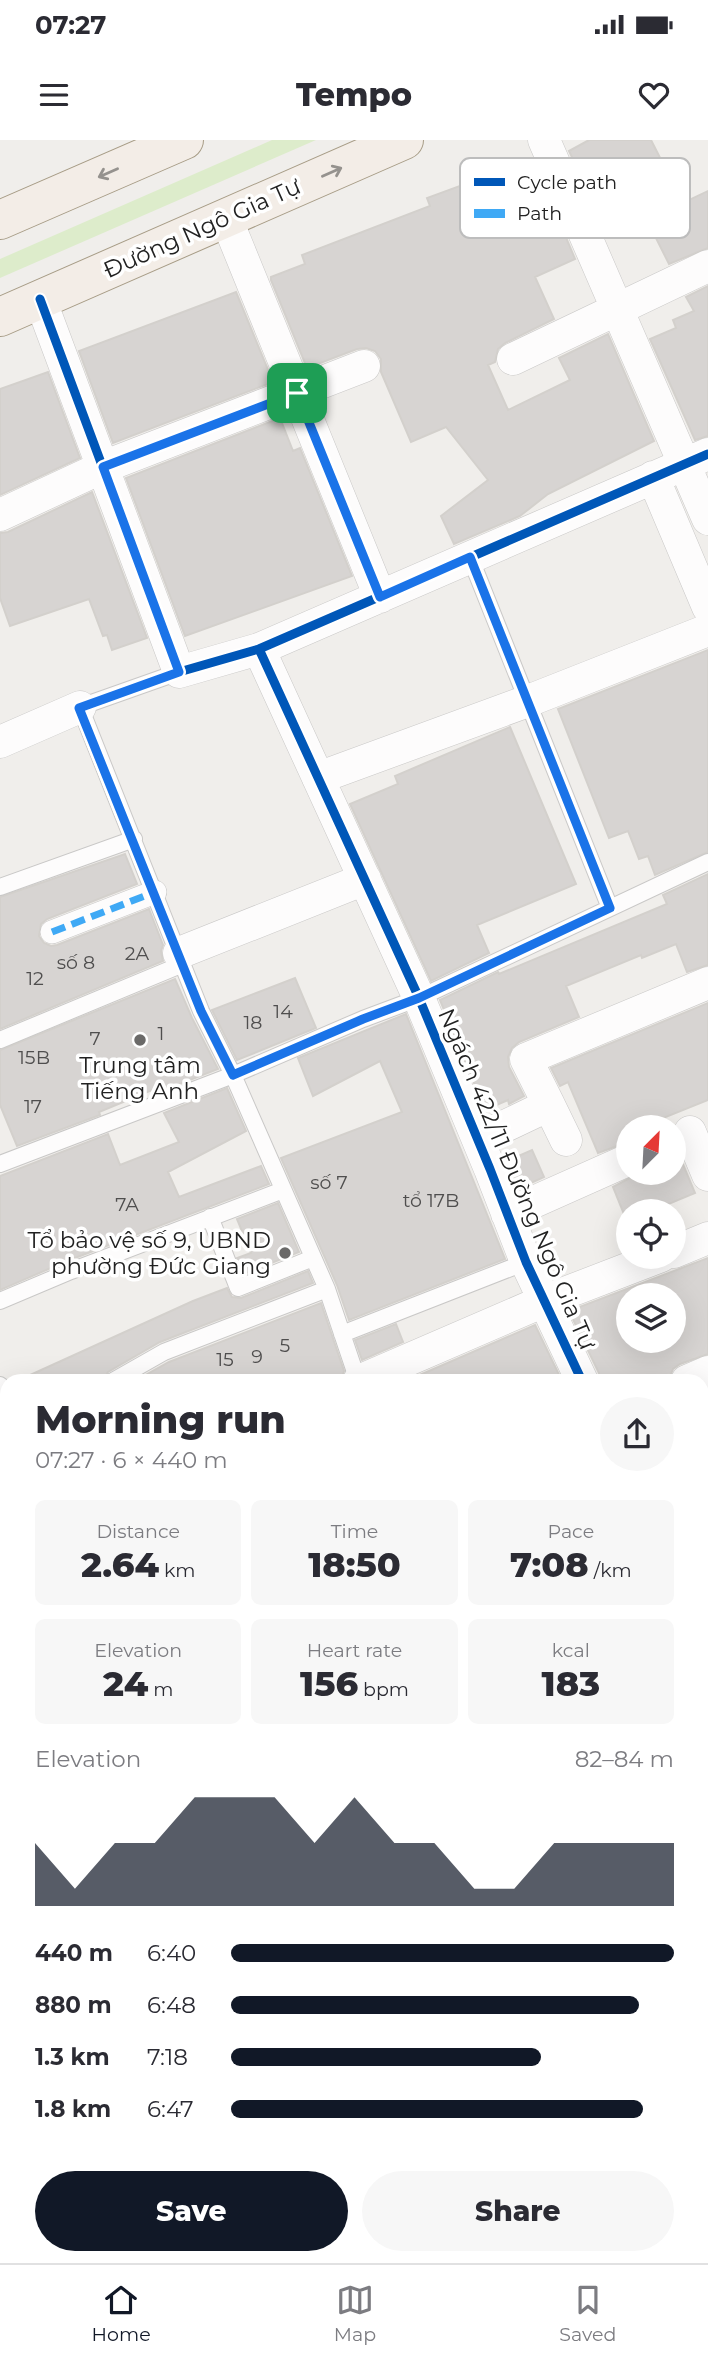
<!DOCTYPE html>
<meta charset="utf-8">
<style>
body{margin:0;font-family:Montserrat,sans-serif;background:#f7f7f7;color:#2b2b33;height:100vh;display:flex;flex-direction:column;font-size:26px;white-space:nowrap}
*{box-sizing:border-box;margin:0}
p{font-size:23px;color:#7c7c81}
.icon{flex:none;width:38px;height:38px;fill:none;stroke:currentColor;stroke-width:2;stroke-linecap:round;stroke-linejoin:round}
.map{position:relative;flex:1;overflow:hidden}
.details{position:absolute;left:0px;top:1234px;width:709px;height:891px;display:flex;flex-direction:column;background:#fff;border-radius:21px 21px 0 0;box-shadow:0 7px 28px #0002}
.details>*{flex:none}
.needle{width:46px;rotate:24deg}
.controls{position:absolute;left:616px;top:975px;display:grid;gap:14px}
.controls a{display:grid;place-items:center;width:70px;height:70px;border-radius:50%;background:#fff;box-shadow:0 7px 28px #0002;font-size:35px}
.pin{position:absolute;display:grid;place-items:center;width:60px;height:60px;color:#fff;margin:-30px;border-radius:14px;box-shadow:0 4px 10px #0006}
.round{display:grid;place-items:center;flex:none;width:74px;height:74px;border-radius:37px;background:#f7f7f7}
.head{display:flex;align-items:center;justify-content:space-between;height:119px;padding:0 35px}
h1{font-size:38px;font-weight:800;line-height:52px}
.figures{display:grid;grid-template-columns:repeat(3,1fr);gap:10px;height:119px;padding:7px 35px}
.figures div{display:grid;align-content:center;border-radius:10px;background:#f7f7f7;text-align:center}
.figures b{font-size:35px;font-weight:800}
.figures small{font-size:19px;font-weight:400}
.figures p{font-size:19px}
.chart{height:196px;padding:14px 35px}
.chart p{display:flex;justify-content:space-between}
.chart svg{width:100%;height:126px;margin-top:7px;fill:#111827;opacity:.7}
.primary-button{display:flex;gap:14px;margin-top:auto;padding:14px 35px}
.primary-button a{flex:1;height:80px;border-radius:42px;background:#111827;color:#fff;font-size:28px;font-weight:800;line-height:80px;text-align:center}
.primary-button a+a{background:#f7f7f7;color:#2b2b33}
ul{padding:0 35px;list-style:none;font-size:23px}
li{display:grid;grid-template-columns:112px 84px 1fr;align-items:center;height:52px}
li i{height:18px;border-radius:9px;background:#111827}
.status{display:flex;justify-content:space-between;align-items:center;height:49px;padding:0 35px;background:#fff;direction:ltr}
.status svg{height:19px;fill:currentColor}
header{display:flex;justify-content:space-between;align-items:center;height:91px;padding:0 35px;background:#fff;font-size:32px;font-weight:800}
.tab-bar{display:flex;justify-content:space-around;align-items:center;height:98px;border-top:2px solid #e1e1e2;background:#fff;font-size:19px;color:#7c7c81}
.tab-bar a{display:grid;justify-items:center;gap:4px}
.tab-bar .current{color:#111827}
.map>svg:first-child{display:block}
</style>
<div class="status"><b>07:27</b><svg viewBox="0 0 49 12"><path d="M0 12V9h3v3zM5 12V6h3v6zM10 12V3h3v9zM15 12V0h3v12zM26 1h20v11H26zM47 4h2v5h-2z"/></svg></div>
<header><svg class="icon" aria-label="menu" viewBox="0 0 24 24"><path d="M4 6h16M4 12h16M4 18h16"/></svg>Tempo<svg class="icon" aria-label="heart" viewBox="0 0 24 24"><path d="M12 20l-8-8c-3-5 5-10 8-4 3-6 11-1 8 4z"/></svg></header>
<div class="map">
<svg width="708" height="2123" viewBox="0 0 708 2123">
<rect width="100%" height="100%" fill="#f0eeeb"/>
<path fill="#ddeccb" d="M272,0H316L0,138V119Z"/>
<path fill="#d7d4d2" stroke="#d3d0cc" stroke-width="2" fill-rule="evenodd" d="M589,0H651L683,63L708,51V108L669,124L648,82L624,94L604,54L592,59L569,11Z
M468,43L486,92L552,64L575,119L535,137L554,179L505,203L498,209L495,222L488,225L508,270L570,240L559,218L608,194L654,301L548,354L520,376L454,404L441,376L488,340L446,287L411,302L381,232V219L375,211L366,208L357,209L307,228L271,140V137L305,124L302,115L430,66L427,58Z
M708,146V296L695,300L650,199L676,188L673,180L694,171L686,157Z
M236,152L273,242L113,303L79,211Z
M48,232L80,318L0,355V249Z
M280,278L293,311L300,308L352,436L185,496L126,338Z
M92,352L147,498L112,510L107,495L103,496L89,459L10,486L0,458V393L8,392Z
M708,510V712L655,735L648,716L639,719L628,691L609,698L558,569Z
M510,587L576,744L477,785L489,813L431,841L350,664L398,644L395,636Z
M125,714L137,744L47,779L41,784L39,796L44,803L51,806L57,805L149,769L163,805L161,811L163,821L0,889V757Z
M708,734V825L687,832L676,804L642,818L641,815L566,846L579,877L519,902L512,908L508,917L509,927L524,956L509,964L508,960L485,970L440,860L498,832L499,834L667,764L663,755Z
M295,838L316,888L237,920L212,870Z
M175,839L192,878L218,929L154,954L152,950L99,972L100,975L17,1006L0,965V910Z
M708,863V960L663,978L667,987H628V1002L598,1013L568,942L560,946L551,928Z
M406,874L505,1119L349,1180L337,1145L281,1018L402,972L380,921L313,956L298,918Z
M227,948L246,991L168,1032L179,1057L261,1026L269,1044L67,1121L0,1150V1036L108,994L120,1025L179,1002L164,973Z
M674,1003L695,1053L661,1067L663,1071H628V1084L613,1047L641,1032H674Z
M532,1010L544,1037L518,1049L507,1021Z
M278,1063L299,1112L244,1134L237,1118L251,1113L237,1079Z
M708,1118V1214L680,1224L673,1229L669,1238L662,1241H600L599,1233L569,1171ZM628,1155H674V1200H628Z
M308,1131L313,1143L160,1202L108,1232L103,1241H17L193,1161L227,1148L232,1157L241,1158Z
M321,1163L344,1231L341,1241H135L169,1222Z
M396,1184L403,1202L362,1220L355,1200Z
M535,1185L562,1241H406Z"/>
<g fill="none" stroke-linecap="round" stroke-linejoin="round">
<g stroke="#c9c8c7" stroke-width="18">
<path id="service" d="M470,417L610,768
M179,532L80,567L201,871L233,935L327,1149L358,1241
M0,747L134,699
M0,900L183,824
M0,1024L233,935L363,879L419,858L708,722
M210,1077L238,1148L313,1118
M0,1161L71,1131L283,1050
M342,1194L526,1122
M113,1241L164,1212L327,1149
M0,1245L7,1263
M0,1611L7,1607
M453,2118L455,2123"/>
</g>
<g stroke="#c9c8c7" stroke-width="24">
<path id="pedestrian" d="M52,792L155,752"/>
</g>
<g stroke="#c9c8c7" stroke-width="33">
<path id="minor" d="M544,0L708,379
M226,78L380,457
M40,159L179,532L259,509L708,314
M513,219L708,126
M653,337L708,467
M0,375L103,327L364,226
M259,509L419,858L490,1029L526,1122L582,1241
M0,602L80,567
M318,638L528,561L708,490
M179,813L365,739
M549,965L566,1000
M690,992L708,1035
M478,999L549,965L526,919L708,843
M507,1074L628,1020
M674,1112L708,1098
M359,1241L544,1161L661,1116
M687,1241L708,1232
M0,1537L7,1534
M702,1757L708,1754
M0,2063L7,2065"/>
</g>
<g stroke="#c9c8c7" stroke-width="40">
<path id="tertiary" d="M0,2089L7,2105"/>
</g>
<g stroke="#a79c86" stroke-width="40">
<path id="primary" d="M0,80L184,0
M0,177L404,0"/>
</g>
<use href="#service" stroke="#fdfcfc" stroke-width="16"/>
<use href="#pedestrian" stroke="#fdfcfc" stroke-width="23"/>
<use href="#minor" stroke="#fdfcfc" stroke-width="32"/>
<use href="#tertiary" stroke="#fdfcfc" stroke-width="38"/>
<use href="#primary" stroke="#f3ede7" stroke-width="38"/>
<path stroke="#3fa9f5" stroke-width="7" stroke-dasharray="14 7" stroke-linecap="butt" d="M52,792L155,752"/>
<g stroke="#fff" stroke-width="13">
<path id="cycleway" d="M40,159L179,532L259,509L708,314
M259,509L419,858L490,1029L526,1122L582,1241"/>
</g>
<use href="#cycleway" stroke="#0057b8" stroke-width="9"/>
</g>
<defs><path id="oneway-shaft" d="M-6 0H5M1.5-3L5.5 0L1.5 3" fill="none" stroke-width="1.6" stroke-linecap="round" stroke-linejoin="round" transform="scale(1.75)"/></defs>
<g stroke="#95928e">
<use href="#oneway-shaft" transform="translate(332 32) rotate(-24)"/>
<use href="#oneway-shaft" transform="translate(108 33) rotate(156)"/>
</g>
<g fill="none" stroke-linecap="round" stroke-linejoin="round">
<g stroke="#fff" stroke-width="14">
<path id="route" d="M297,253L380,457L470,417L610,768L419,858L363,879L233,935L201,871L79,568L179,532L103,327Z"/>
</g>
<use href="#route" stroke="#1a73e8" stroke-width="9"/>
</g>
<g fill="#6a6968" stroke="#fff" stroke-width="2.5">
<circle cx="140" cy="900" r="7"/>
<circle cx="285" cy="1113" r="7"/>
</g>
<g text-anchor="middle" dominant-baseline="central" stroke-width="7" stroke-linejoin="round" paint-order="stroke">
<g font-size="19" fill="#4f4e4e">
<text x="137" y="813">2A</text>
<text x="76" y="822">số 8</text>
<text x="35" y="838">12</text>
<text x="283" y="871">14</text>
<text x="253" y="882">18</text>
<text x="161" y="893">1</text>
<text x="95" y="898">7</text>
<text x="34" y="917">15B</text>
<text x="33" y="966">17</text>
<text x="329" y="1042">số 7</text>
<text x="431" y="1060">tổ 17B</text>
<text x="127" y="1064">7A</text>
<text x="285" y="1205">5</text>
<text x="257" y="1216">9</text>
<text x="225" y="1219">15</text>
</g>
<g font-size="23" fill="#222" stroke="#fff">
<text transform="translate(202 88) rotate(-24)">Đường Ngô Gia Tự</text>
<text transform="translate(517 1039) rotate(67)">Ngách 422/11 Đường Ngô Gia Tự</text>
</g>
<g font-size="23" fill="#222" stroke="#fff">
<text x="140" y="925">Trung tâm<tspan x="140" dy="26">Tiếng Anh</tspan></text>
<text x="271" y="1100" text-anchor="end">Tổ bảo vệ số 9, UBND<tspan x="271" dy="26">phường Đức Giang</tspan></text>
</g>
</g>
<rect x="460" y="18" width="230" height="80" rx="10" fill="#fff" stroke="#bdbdbd" stroke-width="2"/>
<rect x="474" y="38" width="31" height="8" fill="#0057b8"/>
<rect x="474" y="69" width="31" height="9" fill="#3fa9f5"/>
<g font-size="19" fill="#222">
<text x="517" y="49">Cycle path</text>
<text x="517" y="80">Path</text>
</g>
</svg>
<div class="controls">
<a><svg class="needle" viewBox="-14 -14 28 28"><path d="M0-13l5 13h-10z" fill="#e53935"/><path d="M0 13l5-13h-10z" fill="#7c7c81"/></svg></a>
<a><svg class="icon" aria-label="locate" viewBox="0 0 24 24"><circle cx="12" cy="12" r="6"/><path d="M12 2v4M12 18v4M2 12h4M18 12h4"/></svg></a>
<a><svg class="icon" aria-label="layers" viewBox="0 0 24 24"><path d="M12 4l9 5-9 5-9-5zM3 14l9 5 9-5"/></svg></a>
</div>
<div class="pin" style="left:297px;top:253px;background:#1e9e55"><svg class="icon" aria-label="arrive" viewBox="0 0 24 24"><path d="M6 21V4h12l-3 4 3 4H6"/></svg></div>
<section class="details">
<div class="head"><div><h1>Morning run</h1><p>07:27 · 6 × 440 m</p></div><a class="round"><svg class="icon" aria-label="share" viewBox="0 0 24 24"><path d="M12 15V3M7 8l5-5 5 5M5 13v7h14v-7"/></svg></a></div>
<div class="figures">
<div><p>Distance</p><b>2.64<small> km</small></b></div>
<div><p>Time</p><b>18:50</b></div>
<div><p>Pace</p><b>7:08<small> /km</small></b></div>
</div>
<div class="figures">
<div><p>Elevation</p><b>24<small> m</small></b></div>
<div><p>Heart rate</p><b>156<small> bpm</small></b></div>
<div><p>kcal</p><b>183</b></div>
</div>
<div class="chart"><p><span>Elevation</span>82–84 m</p>
<svg viewBox="0 0 160 44" preserveAspectRatio="none"><path d="M0 44V22L10 38L20 22L30 22L40 6L50 6L60 6L70 22L80 6L90 22L100 22L110 38L120 38L130 22L140 22L150 22L160 22V44z"/></svg>
</div>
<ul>
<li><b>440 m</b>6:40<i style="width:100%"></i></li>
<li><b>880 m</b>6:48<i style="width:92%"></i></li>
<li><b>1.3 km</b>7:18<i style="width:70%"></i></li>
<li><b>1.8 km</b>6:47<i style="width:93%"></i></li>
</ul>
<div class="primary-button"><a>Save</a><a>Share</a></div>
</section>
</div>
<nav class="tab-bar">
<a class="current"><svg class="icon" aria-label="home" viewBox="0 0 24 24"><path d="M3 11l9-7 9 7M6 9v11h12V9"/></svg>Home</a>
<a><svg class="icon" aria-label="map" viewBox="0 0 24 24"><path d="M3 6l6-2 6 2 6-2v14l-6 2-6-2-6 2zM9 4v14M15 6v14"/></svg>Map</a>
<a><svg class="icon" aria-label="saved" viewBox="0 0 24 24"><path d="M7 4h10v16l-5-4-5 4z"/></svg>Saved</a>
</nav>
